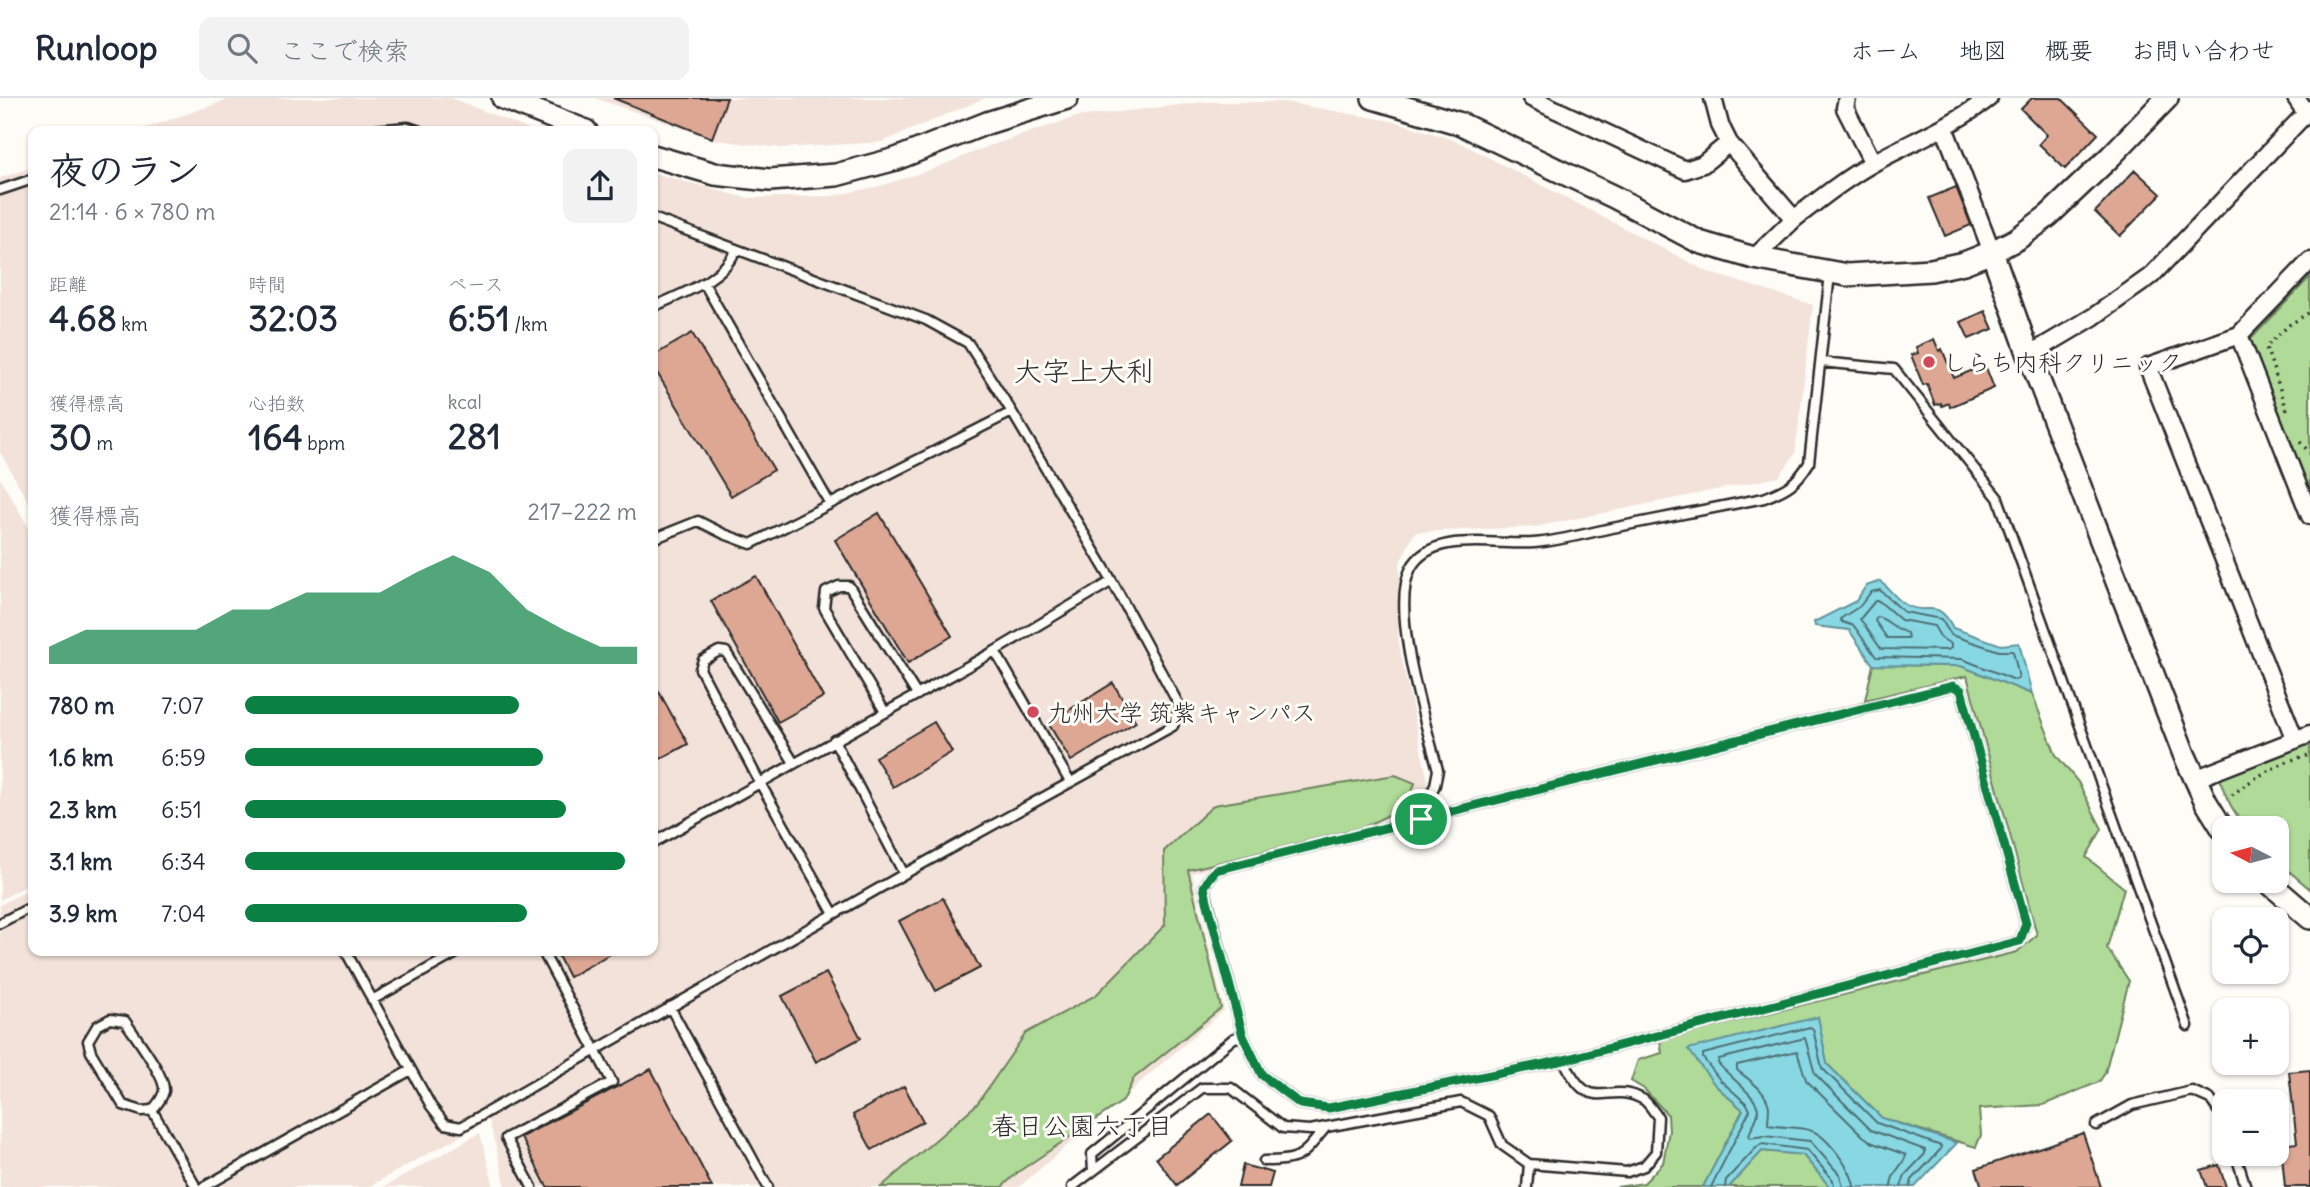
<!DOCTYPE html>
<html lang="ja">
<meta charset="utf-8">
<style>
body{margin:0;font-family:Delius,"Klee One",sans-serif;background:#f2f2f3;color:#1f2937;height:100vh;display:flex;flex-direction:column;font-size:26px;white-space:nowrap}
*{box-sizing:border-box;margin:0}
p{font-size:23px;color:#747a83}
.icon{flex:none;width:38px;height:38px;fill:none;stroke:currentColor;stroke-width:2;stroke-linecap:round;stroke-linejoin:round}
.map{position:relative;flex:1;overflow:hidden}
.sheet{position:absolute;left:28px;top:28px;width:630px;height:830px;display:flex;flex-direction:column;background:#fff;border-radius:14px;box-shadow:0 2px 5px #0004}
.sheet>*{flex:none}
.needle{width:46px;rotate:276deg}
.fabs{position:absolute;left:2212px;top:718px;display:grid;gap:14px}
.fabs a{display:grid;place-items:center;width:77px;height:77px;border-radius:14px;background:#fff;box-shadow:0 2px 5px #0004;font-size:35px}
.pin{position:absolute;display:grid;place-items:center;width:60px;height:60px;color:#fff;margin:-30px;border:4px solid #fff;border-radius:50%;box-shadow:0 2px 7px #0007}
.round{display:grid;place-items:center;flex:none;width:74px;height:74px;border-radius:14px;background:#f2f2f3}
.headline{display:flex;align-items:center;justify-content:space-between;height:119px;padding:0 21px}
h1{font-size:38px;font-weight:800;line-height:52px}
.figures{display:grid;grid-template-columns:repeat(3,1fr);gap:10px;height:119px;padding:7px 21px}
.figures div{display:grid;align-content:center}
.figures b{font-size:35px;font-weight:800}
.figures small{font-size:19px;font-weight:400}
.figures p{font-size:19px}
.chart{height:196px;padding:14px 21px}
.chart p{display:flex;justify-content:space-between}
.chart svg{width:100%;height:126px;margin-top:7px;fill:#0b8043;opacity:.7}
ul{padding:0 21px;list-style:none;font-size:23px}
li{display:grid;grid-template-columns:112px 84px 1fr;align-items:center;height:52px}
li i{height:18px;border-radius:9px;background:#0b8043}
header{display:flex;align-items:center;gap:42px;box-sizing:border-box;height:98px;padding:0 35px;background:#fff;border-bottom:2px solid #e0e1e3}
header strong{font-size:33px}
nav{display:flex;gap:38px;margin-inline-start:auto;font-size:24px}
.search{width:490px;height:63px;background:#f2f2f3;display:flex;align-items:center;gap:18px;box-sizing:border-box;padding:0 24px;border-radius:14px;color:#747a83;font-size:26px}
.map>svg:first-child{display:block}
</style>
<header>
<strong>Runloop</strong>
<div class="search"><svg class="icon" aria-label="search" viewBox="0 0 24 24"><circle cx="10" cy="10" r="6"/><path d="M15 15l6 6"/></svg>ここで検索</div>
<nav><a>ホーム</a><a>地図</a><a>概要</a><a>お問い合わせ</a></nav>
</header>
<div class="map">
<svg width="2310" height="1089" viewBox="0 0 2310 1089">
<rect width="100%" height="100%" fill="#fdfcf7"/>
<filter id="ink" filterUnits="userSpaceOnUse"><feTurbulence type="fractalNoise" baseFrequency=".0143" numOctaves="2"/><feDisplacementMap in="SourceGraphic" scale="14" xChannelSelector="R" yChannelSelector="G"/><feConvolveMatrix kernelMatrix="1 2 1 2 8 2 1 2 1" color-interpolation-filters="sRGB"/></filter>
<g filter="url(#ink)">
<path fill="#f3e2d9" d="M233,0H451L533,33H137Z
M595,0H985L882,44L781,50L717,42Z
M1205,4H1283L1397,24L1457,43L1708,174L1813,207L1795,356L1779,379L1535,429L1415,434L1400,464L1398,543L1428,684L1418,712L1192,775L1224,912L1019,1089H506L489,1022L368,1089H0V807L33,789V852H653V75L747,100L833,98L880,88L933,71L989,48L1076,19Z
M33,69V412L0,354V80Z
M0,380L33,437V784L0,802Z
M480,1035L494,1089H384Z"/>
<path fill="#b0da97" stroke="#6e8261" stroke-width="2" d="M2310,179V398L2250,242Z
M1873,567L1961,568L2032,596L2056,657L2078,684L2102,731L2086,759L2124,790L2107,850L2129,883L2105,975L2099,984L2043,1007L1979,1011L1981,1037L1976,1049L1882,1020L1827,966L1818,920L1715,987L1743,1012L1703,1089H1617L1644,1085L1663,1065L1669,1033L1668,1017L1644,991L1631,983L1638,962L1662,955L1660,942L2017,854L2037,837L1967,578L1865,602Z
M2310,643V791L2277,763V730H2246C2234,714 2225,700 2220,680Z
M1395,677L1415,685L1407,708L1364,729L1188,772L1221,910L1134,980L1123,1003L1018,1074L1002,1089H881L977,1006L1026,935L1096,897L1165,827L1164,753L1214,707Z
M1762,1053L1803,1057L1830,1089H1729Z"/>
<path fill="#88d8e4" stroke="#63939a" stroke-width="2" d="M1881,483C1889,491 1897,502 1906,507C1928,519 1937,498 1953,530L2001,547L2019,545L2032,596L1961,568L1873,567L1849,532L1815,528L1814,524L1856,503L1866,488Z
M1818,919L1827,966L1882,1020L1957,1045L1915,1089H1830L1803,1057L1762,1053L1729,1089H1703L1743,1012L1715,987L1688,951Z"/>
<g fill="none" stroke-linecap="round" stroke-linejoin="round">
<path stroke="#507075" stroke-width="2" d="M1880,492L1904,514L1941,521L1951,537L1999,553H2013L2019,580L2015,582L1962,561L1876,559L1854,528L1842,524L1840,521L1860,508L1871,494Z
M1875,503H1879L1901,522L1934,528L1941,540L1951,546V550L1948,552L1881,551L1860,521Z
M1877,519C1886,520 1894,531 1907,535L1908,540H1887L1875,523Z
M1711,1089L1750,1012L1747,1006L1720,982L1703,960V956L1810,929L1813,931L1822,970L1877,1025L1941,1048L1940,1052L1912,1082L1910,1089
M1725,1089L1726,1082L1757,1049L1762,1046L1807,1052L1833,1082L1834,1089
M1843,1089L1840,1077L1810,1043L1764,1038L1749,1040C1749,1030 1758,1023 1758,1013C1759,999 1727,977 1718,965L1719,961L1805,940L1815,976L1871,1032L1925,1052V1056L1905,1077L1901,1089
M1854,1089C1853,1073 1827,1038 1812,1033C1798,1028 1782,1030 1768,1027C1768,1021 1769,1015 1769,1009C1766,992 1749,982 1737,972V967L1797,953L1806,982L1863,1038L1873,1045L1906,1057C1904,1068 1891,1073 1891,1089"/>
</g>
<path fill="#dda793" stroke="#2b2b2b" stroke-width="2" d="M613,0H727L712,40Z
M2032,0H2061L2098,36L2065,71L2039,46L2047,37L2021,11Z
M2135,72L2161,96L2120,138L2095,114Z
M1956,89L1971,127L1945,138L1929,100Z
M1985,213L1993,231L1969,241L1961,224Z
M692,235L774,372L731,398L653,268V258Z
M1934,241L1939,253L1942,251L1954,280L1985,267L1994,290L1950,309L1949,305L1942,308L1941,305L1935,307L1927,286L1923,287L1911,257L1918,255L1916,249Z
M879,415L952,538L908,565L835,442Z
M756,478L823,599L778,624L711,503Z
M653,583L688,646L653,665Z
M1113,585L1136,624L1071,663L1048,625Z
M934,624L952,654L893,689L875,659Z
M943,800L980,870L936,893L899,823Z
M555,852H617L569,879Z
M826,875L861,940L816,964L782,898Z
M651,971L712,1089H547L521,1039Z
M2310,972V1089H2285L2281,1047L2297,1045L2289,974Z
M904,988L923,1023L872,1052L853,1017Z
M1211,1016L1232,1043L1177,1087L1156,1060Z
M2083,1035L2101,1089H1982L1976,1071Z
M1243,1067L1273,1075L1269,1089H1238Z
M2219,1067L2226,1089H2207L2201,1072Z"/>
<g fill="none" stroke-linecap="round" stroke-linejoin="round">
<g stroke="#2b2b2b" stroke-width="13">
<path id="lane" d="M363,33L408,29L420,33
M0,92L33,81
M704,185L830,406
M653,209C682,195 722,183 736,152
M1821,264L1894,271L1998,400L2188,928
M653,441L698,423L724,436L751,446L1012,314
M995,553L1070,684
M885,614L824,510L826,494L839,488H849L917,597
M834,642L904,776
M794,665L726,554L719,553L703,562L700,571L760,685L834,816
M1421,721L1435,687L1438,672C1426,626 1389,511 1411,470C1432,431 1497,448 1534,445C1559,443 1584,436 1607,431C1660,421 1712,410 1764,400C1787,391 1796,386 1809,365L1830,176
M653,745L995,553L1112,483
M0,825L33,808
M345,852L431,1008L445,1026L461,1029L904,776L1173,628L1180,609L1112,483L1012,314L968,245L926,222L653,120
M372,902L462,852
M670,909L768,1089
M110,921L125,923C134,937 166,978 164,993C162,1001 157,1007 152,1012L142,1013L123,1007L91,954L88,943L97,928Z
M152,1012L196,1089
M2096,1027L2132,1007L2192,993L2210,1001L2224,1021
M2235,1055L2246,1089
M1264,1063C1302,1063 1302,1058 1326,1029
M1093,1073L1092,1056L1234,940L1243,938
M204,1089L411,972
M532,1089L506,1040L612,984L542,852
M1072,1089L1202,990H1231L1283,1030L1310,1032L1461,1004L1489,1018L1502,1047L1529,1066
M1527,1089L1529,1066L1627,1074L1644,1068L1656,1054L1658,1019C1654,1014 1649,1006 1644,1002C1607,980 1591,1022 1564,962L2020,843L2026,825L1961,592L1953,588L1216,772L1210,779L1204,789L1243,938L1262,977L1300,1006L1329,1010L1564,962"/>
</g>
<g stroke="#2b2b2b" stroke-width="21">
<path id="street" d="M1531,0L1685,72L1703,66L1729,45
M1713,0L1720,27L1729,45L1794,121L1754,160
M1847,0L1845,10L1873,65
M2296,0L2306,15
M1944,29L1992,154
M1794,121C1820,101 1846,80 1875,64C1913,43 1954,27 1989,0
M2239,237L2310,418
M2029,257L2093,219L2151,178L2310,11
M2295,642L2148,269L2239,237L2310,163
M2195,681L2310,636"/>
</g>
<g stroke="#2b2b2b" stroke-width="26">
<path id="secondary" d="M503,0L586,33
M1373,0L1461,26L1614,99L1699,144L1754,160L1847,177L1931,172L1964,165L1992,154L2017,141L2048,118L2110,59L2167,0
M653,58L715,76L770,82L836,77L896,61L987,25L1067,0
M1992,154L2029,257L2184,656L2206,704L2224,733
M2266,782L2310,820"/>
</g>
<path stroke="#2b2b2b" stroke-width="3.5" stroke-dasharray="2 5" stroke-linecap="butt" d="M2287,312L2266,249L2289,227L2310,214
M2300,344L2310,355
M2232,697C2254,680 2282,662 2310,657"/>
<use href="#lane" stroke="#fdfcf7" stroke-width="8"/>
<use href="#street" stroke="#fdfcf7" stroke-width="16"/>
<use href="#secondary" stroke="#fdfcf7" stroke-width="21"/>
</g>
</g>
<g fill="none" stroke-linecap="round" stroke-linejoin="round" filter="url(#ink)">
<g stroke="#fff" stroke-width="14">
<path id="route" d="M1953,588L1961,592L2026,825L2020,843L1564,962L1329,1010L1300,1006L1262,977L1243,938L1207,803L1204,789L1210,779L1216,772Z"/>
</g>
<use href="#route" stroke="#0b8043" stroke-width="9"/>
</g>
<g fill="#d1495b" stroke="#fdfcf7" stroke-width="2.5">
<circle cx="1929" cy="264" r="7"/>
<circle cx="1033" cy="614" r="7"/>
</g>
<g text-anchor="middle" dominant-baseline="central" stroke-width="6" stroke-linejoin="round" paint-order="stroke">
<g font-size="24" fill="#2b2b2b" stroke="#fdfcf7" text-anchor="start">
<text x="1943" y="264">しらち内科クリニック</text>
<text x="1047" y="614">九州大学 筑紫キャンパス</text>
</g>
<g font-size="26" fill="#2b2b2b" stroke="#fdfcf7">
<text x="1082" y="1027">春日公園六丁目</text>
</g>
<g font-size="28" fill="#2b2b2b" stroke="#fdfcf7">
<text x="1084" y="273">大字上大利</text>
</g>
</g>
</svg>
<div class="fabs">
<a><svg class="needle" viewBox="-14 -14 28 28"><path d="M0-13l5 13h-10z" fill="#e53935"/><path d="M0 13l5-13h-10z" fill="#747a83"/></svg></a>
<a><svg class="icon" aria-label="locate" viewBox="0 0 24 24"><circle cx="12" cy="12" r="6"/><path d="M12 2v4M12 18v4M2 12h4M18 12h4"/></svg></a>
<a>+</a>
<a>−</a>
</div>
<div class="pin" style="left:1421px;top:721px;background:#1e9e55"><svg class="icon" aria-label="arrive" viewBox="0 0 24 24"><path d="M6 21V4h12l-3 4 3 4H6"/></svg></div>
<section class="sheet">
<div class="headline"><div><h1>夜のラン</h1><p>21:14 · 6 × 780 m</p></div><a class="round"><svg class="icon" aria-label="share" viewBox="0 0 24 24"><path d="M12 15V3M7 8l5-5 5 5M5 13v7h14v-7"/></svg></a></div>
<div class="figures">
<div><p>距離</p><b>4.68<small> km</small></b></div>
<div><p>時間</p><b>32:03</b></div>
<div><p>ペース</p><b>6:51<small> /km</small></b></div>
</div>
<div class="figures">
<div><p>獲得標高</p><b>30<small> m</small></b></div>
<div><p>心拍数</p><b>164<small> bpm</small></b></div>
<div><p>kcal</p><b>281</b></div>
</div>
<div class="chart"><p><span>獲得標高</span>217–222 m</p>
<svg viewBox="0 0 160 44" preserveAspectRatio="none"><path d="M0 44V38L10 32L20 32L30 32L40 32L50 25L60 25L70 19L80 19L90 19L100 12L110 6L120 12L130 25L140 32L150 38L160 38V44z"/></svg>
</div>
<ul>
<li><b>780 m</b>7:07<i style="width:70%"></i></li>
<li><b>1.6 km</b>6:59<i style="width:76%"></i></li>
<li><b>2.3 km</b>6:51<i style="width:82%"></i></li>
<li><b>3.1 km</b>6:34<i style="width:97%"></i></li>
<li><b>3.9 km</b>7:04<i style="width:72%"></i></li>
</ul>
</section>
</div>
